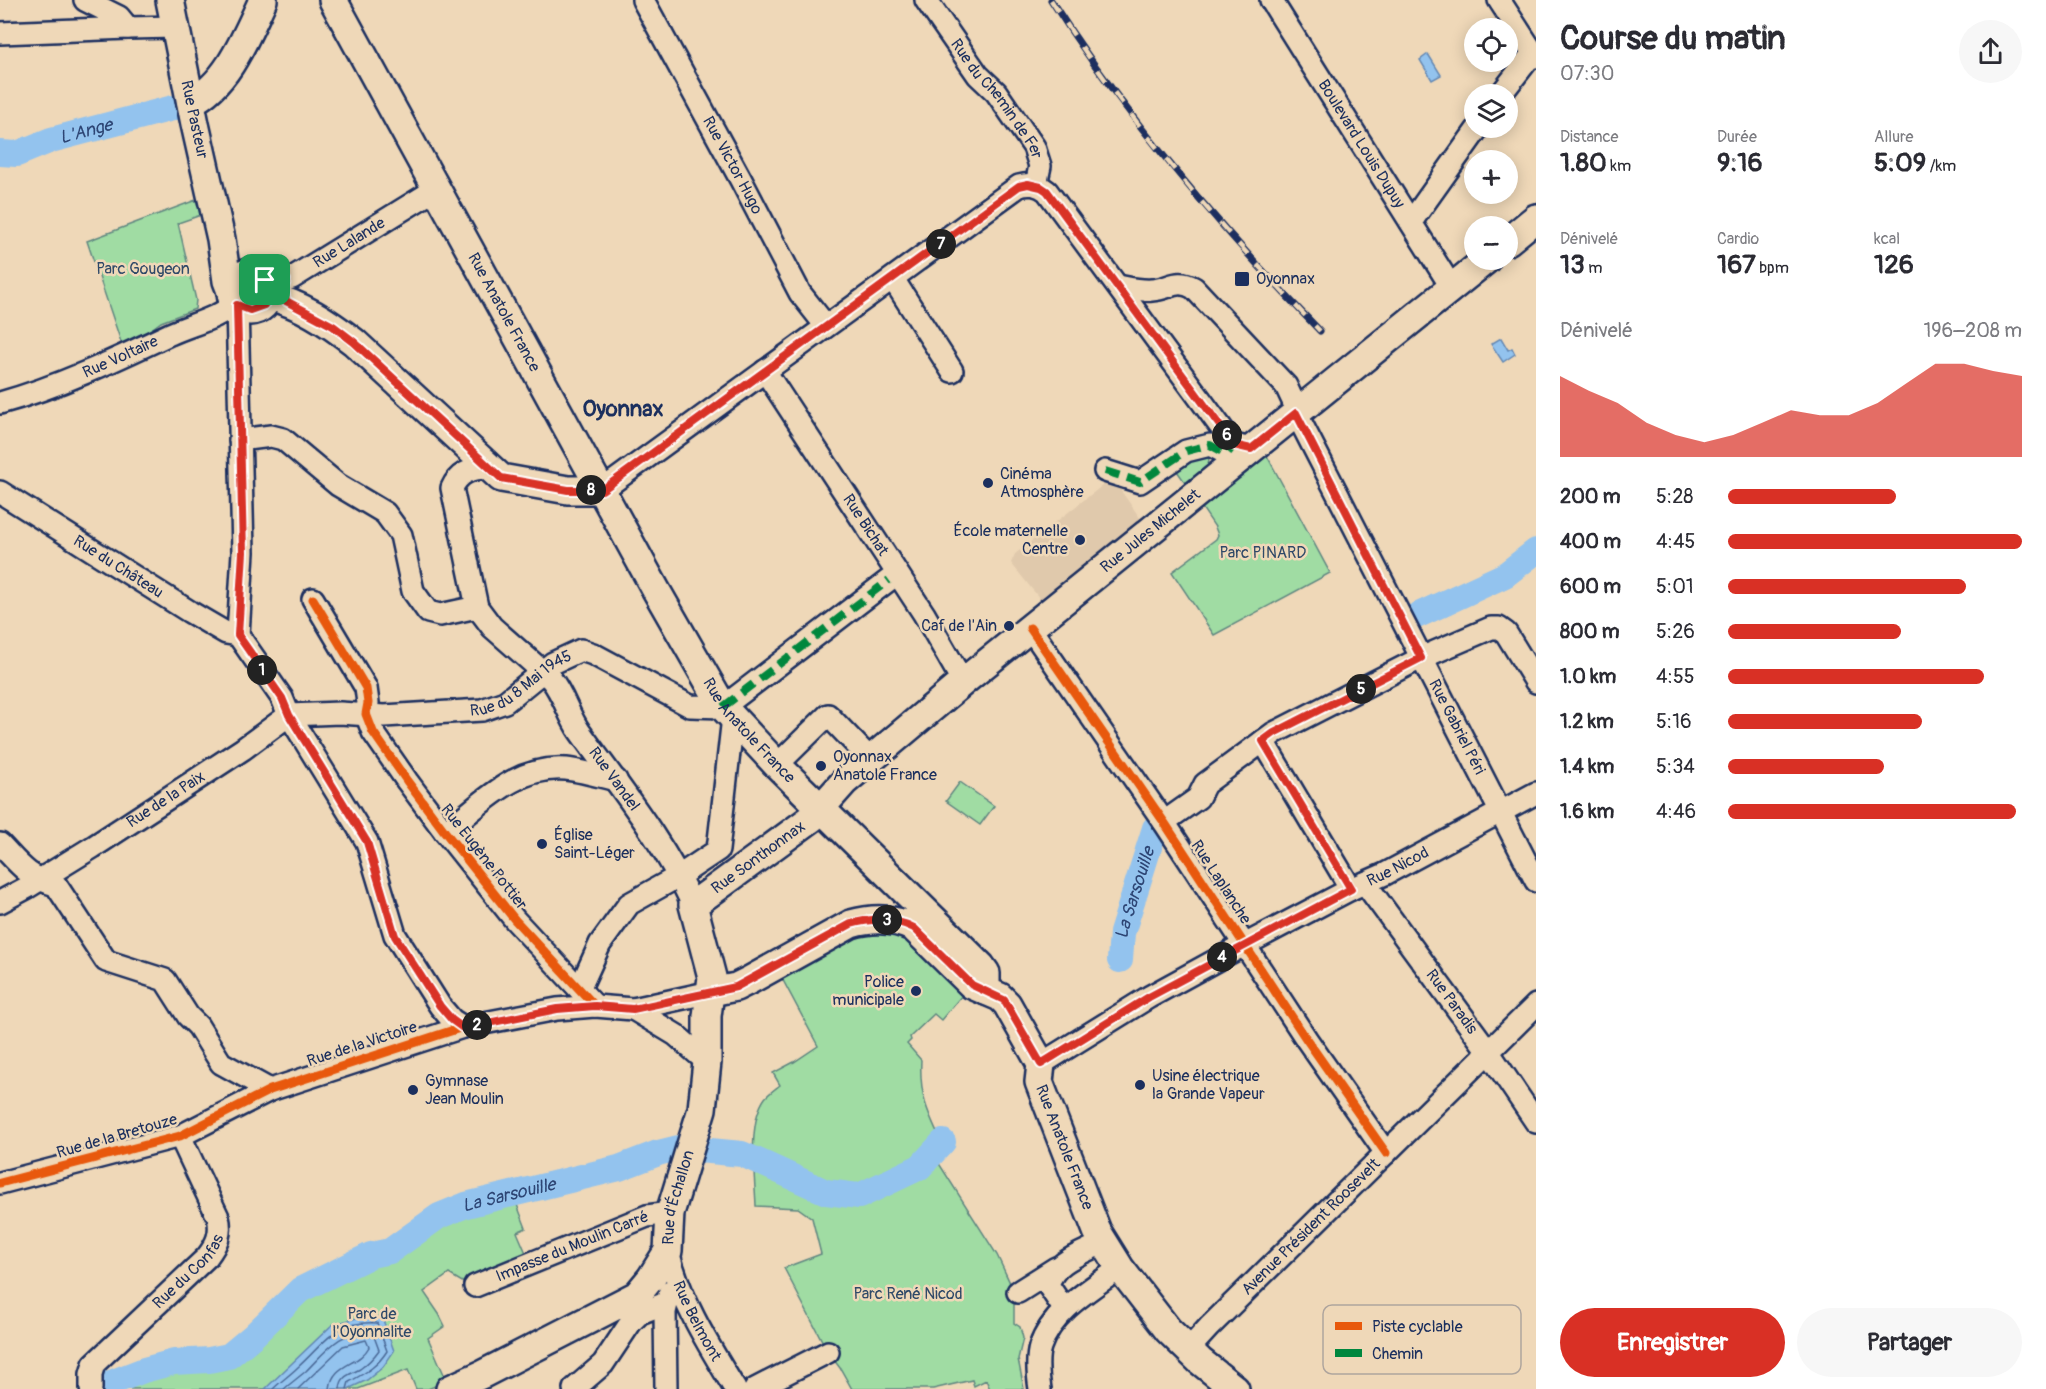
<!DOCTYPE html>
<html lang="fr">
<meta charset="utf-8">
<style>
body{margin:0;font-family:Pangolin,sans-serif;background:#f7f7f7;color:#2b2b33;height:100vh;display:flex;flex-direction:column;font-size:22px;white-space:nowrap}
*{box-sizing:border-box;margin:0}
p{font-size:20px;color:#7c7c81}
.icon{flex:none;width:33px;height:33px;fill:none;stroke:currentColor;stroke-width:2;stroke-linecap:round;stroke-linejoin:round}
.map{position:relative;flex:1;overflow:hidden}
.details{display:flex;flex-direction:column;background:#fff;width:510px}
.details>*{flex:none}
.tools{position:absolute;left:1464px;top:18px;display:grid;gap:12px}
.tools a{display:grid;place-items:center;width:54px;height:54px;border-radius:50%;background:#fff;box-shadow:0 3px 15px #0003;font-size:30px}
.pin{position:absolute;display:grid;place-items:center;width:51px;height:51px;color:#fff;margin:-26px;border-radius:12px;box-shadow:0 3px 9px #0006}
.km{position:absolute;width:30px;height:30px;margin:-15px;border-radius:50%;background:#222;color:#fff;font-size:16px;line-height:30px;text-align:center}
.round{display:grid;place-items:center;flex:none;width:63px;height:63px;border-radius:32px;background:#f7f7f7}
.headline{display:flex;align-items:center;justify-content:space-between;height:102px;padding:0 24px}
h1{font-size:33px;font-weight:800;line-height:45px}
.figures{display:grid;grid-template-columns:repeat(3,1fr);gap:9px;height:102px;padding:6px 24px}
.figures div{display:grid;align-content:center}
.figures b{font-size:26px;font-weight:800}
.figures small{font-size:16px;font-weight:400}
.figures p{font-size:16px}
.chart{height:168px;padding:12px 24px}
.chart p{display:flex;justify-content:space-between}
.chart svg{width:100%;height:108px;margin-top:6px;fill:#d93025;opacity:.7}
.action{display:flex;gap:12px;margin-top:auto;padding:12px 24px}
.action a{flex:1;height:69px;border-radius:36px;background:#d93025;color:#fff;font-size:24px;font-weight:800;line-height:69px;text-align:center}
.action a+a{background:#f7f7f7;color:#2b2b33}
ul{padding:0 24px;list-style:none;font-size:20px}
li{display:grid;grid-template-columns:96px 72px 1fr;align-items:center;height:45px}
li i{height:15px;border-radius:8px;background:#d93025}
main{display:flex;flex:1;min-height:0}
.map>svg:first-child{display:block}
</style>
<main>
<div class="map">
<svg width="1536" height="1389" viewBox="0 0 1536 1389">
<rect width="100%" height="100%" fill="#efd8b8"/>
<filter id="ink" filterUnits="userSpaceOnUse"><feTurbulence type="fractalNoise" baseFrequency=".0167" numOctaves="2"/><feDisplacementMap in="SourceGraphic" scale="12" xChannelSelector="R" yChannelSelector="G"/><feConvolveMatrix kernelMatrix="1 2 1 2 8 2 1 2 1" color-interpolation-filters="sRGB"/></filter>
<g filter="url(#ink)">
<path fill="#e0c9ac" d="M1112,478L1145,525L1049,602L1040,599L1011,563L1015,554Z"/>
<path fill="#a0dca3" stroke="#5e8680" stroke-width="1.5" d="M196,200L201,215L178,223L196,300L195,309L161,322L138,339L123,348L87,241Z
M1210,451L1207,474L1189,488L1175,468Z
M1265,452L1330,573L1214,635L1172,572L1216,539L1218,535L1215,527L1200,505Z
M960,782L994,806L980,825L946,801Z
M902,932L914,947L963,994L941,1020L934,1014L910,1037L911,1040L907,1044L921,1060C919,1098 929,1115 945,1149L938,1162L997,1255L1011,1285L1022,1300L1014,1304V1323L1020,1327L1023,1338L1018,1359L1024,1389H990L986,1380L974,1386L972,1380L933,1389H852L840,1368L828,1352L784,1268L821,1254L812,1218L798,1208L756,1206C755,1176 747,1123 765,1098C769,1093 775,1089 780,1085L773,1073L794,1062L818,1046L777,969L845,933Z
M514,1197L526,1228L517,1232L529,1260L465,1285L464,1283L449,1274L424,1292L439,1314L445,1326L428,1338L447,1381L428,1389H416L408,1370L358,1389H128L158,1367L196,1368L237,1359L255,1350L285,1313L303,1297L372,1260L390,1255L439,1220L494,1200Z"/>
<path fill="#93c3ee" stroke="#6388b4" stroke-width="1.5" d="M1428,54L1441,75L1432,80L1420,60Z
M1501,338L1508,350L1512,348L1515,354L1503,362L1491,344Z
M360,1317H382L394,1351L383,1367L367,1380L348,1389H265L332,1325Z"/>
<g fill="none" stroke-linecap="round" stroke-linejoin="round">
<path stroke="#4b6a98" stroke-width="1.5" d="M273,1389C281,1381 290,1375 298,1367C326,1342 334,1320 377,1323L387,1351C377,1367 365,1373 349,1382L347,1389
M284,1389C291,1383 299,1377 306,1371C326,1351 341,1329 372,1331L379,1350C374,1357 367,1364 360,1369C350,1375 341,1375 340,1389
M298,1389L343,1346L366,1340L369,1347C359,1366 332,1363 330,1389"/>
<g stroke="#93c3ee" stroke-width="26">
<path id="s1" d="M0,153L17,154L51,140L173,108"/>
<path d="M1412,618L1505,575L1536,551"/>
<path id="s2" d="M1120,960L1122,933L1155,828"/>
<path id="s3" d="M95,1389L144,1370L174,1362L209,1360L229,1356L253,1336L300,1290L371,1255L390,1251L439,1216L466,1205L619,1168L658,1153L678,1148L742,1154L826,1192L859,1196L920,1167L943,1142"/>
</g>
<g stroke="#1b2f5e" stroke-width="26">
<g id="minor">
<path d="M85,0L119,17L128,28L176,27"/>
<path id="s4" d="M643,0L741,180L800,293L826,326"/>
<path id="s5" d="M926,0L978,75L996,92L1034,147L1040,166L1036,185"/>
<path id="s6" d="M1271,0L1452,288"/>
<path d="M1499,0L1536,57"/>
<path d="M0,33L128,28"/>
<path d="M1501,94L1533,53"/>
<path d="M1411,222L1478,128"/>
<path id="s7" d="M262,277L274,284L292,278L436,189"/>
<path d="M893,279L952,371"/>
<path id="s8" d="M1118,286C1129,288 1140,291 1152,290C1170,289 1176,278 1194,288L1286,386L1293,401L1296,413L1536,881"/>
<path d="M237,305L243,552L238,635"/>
<path id="s9" d="M765,371L924,614L963,682"/>
<path id="s10" d="M0,403C58,387 115,360 170,334C192,324 217,319 236,303"/>
<path d="M240,440L271,436L283,439L338,485L385,513L401,535L413,591L428,612L440,615L477,607"/>
<path id="s11" d="M488,468C472,468 459,472 452,488L477,607L492,627L551,679C564,695 568,715 580,732C620,788 664,842 693,905"/>
<path d="M1105,471L1140,482L1186,451L1210,445L1227,454L1234,445"/>
<path d="M602,490L1019,186C1030,183 1038,184 1047,191L1234,445L1251,449"/>
<path id="s12" d="M0,492L190,612L226,633L238,635"/>
<path d="M313,599L366,688L368,703L366,714L373,732L407,781L445,832L515,920L595,1006"/>
<path d="M1030,628L1164,822L1307,1040L1386,1153"/>
<path d="M238,635L282,698L289,715L367,842L395,935L440,1006L452,1020L463,1027"/>
<path id="s13" d="M289,715L340,713L384,716L482,710L505,702L553,663L581,650L593,654L690,706L723,707L889,580"/>
<path d="M1263,741L1351,889"/>
<path d="M777,765L828,715L871,760"/>
<path d="M1164,822L1198,798L1205,784L1274,733L1421,658L1491,628H1499L1506,633L1536,682"/>
<path d="M445,832C482,804 515,765 566,769C583,771 600,776 616,780"/>
<path d="M0,844C19,864 28,878 56,885L106,961L165,980L188,1016L198,1026L221,1063L270,1090"/>
<path id="s14" d="M1365,883L1488,1051L1536,1122"/>
<path id="s15" d="M0,902L28,887L93,847L243,749L289,715"/>
<path d="M580,988L600,944L629,904L679,876L718,850L733,717"/>
<path d="M633,1009L676,1035L707,1062"/>
<path id="s16" d="M1041,1064L1149,997L1233,951L1351,889L1385,874L1536,793"/>
<path d="M0,1183L180,1136L270,1090L463,1027L557,1009L595,1006L633,1009L711,992"/>
<path id="s17" d="M668,1251C680,1300 709,1346 735,1389"/>
<path id="s18" d="M475,1286L647,1216L670,1213"/>
<path d="M1018,1292L1056,1268"/>
<path d="M1064,1309L1048,1285C1054,1261 1084,1253 1104,1242"/>
<path id="s19" d="M1188,1350L1209,1327L1536,1005"/>
<path id="s20" d="M91,1389V1374L94,1364L207,1257C217,1244 222,1233 218,1217L180,1136"/>
<path d="M574,1389L603,1364L631,1322L640,1313L666,1303"/>
<path d="M666,1389L665,1312L670,1291"/>
<path d="M755,1389L828,1352"/>
<path d="M1040,1389C1038,1376 1036,1360 1040,1347C1052,1311 1091,1289 1120,1268"/>
</g>
</g>
<g stroke="#1b2f5e" stroke-width="32">
<g id="major">
<path id="s21" d="M170,0L195,124L221,239L227,281L232,294"/>
<path id="s22" d="M333,0L656,590L723,707L777,765L981,966L986,973V991"/>
<path d="M191,102C228,84 246,36 263,0"/>
<path d="M1508,241L1536,218"/>
<circle cx="250" cy="292" r="19"/>
<path d="M268,296C301,304 328,322 354,342L501,478L568,490H602"/>
<path id="s23" d="M711,992L736,987L750,980L851,924C872,918 894,918 914,928L972,985L1000,997L1007,1004L1041,1064L1039,1082L1097,1231L1120,1268L1168,1330L1200,1361L1235,1389"/>
<path id="s24" d="M450,1389L483,1374L637,1295L651,1278L668,1251L670,1213L702,1109L707,1062V1016L712,977L693,905L812,818L844,782L963,682L1486,260"/>
</g>
</g>
<use href="#minor" stroke="#efd8b8" stroke-width="21"/>
<use href="#major" stroke="#efd8b8" stroke-width="27"/>
<g stroke="#1b2f5e" stroke-width="7">
<path id="rail" d="M1051,0C1127,120 1221,229 1320,331"/>
</g>
<use href="#rail" stroke="#efd8b8" stroke-width="4.5" stroke-dasharray="14" stroke-linecap="butt"/>
<path stroke="#00873e" stroke-width="8" stroke-dasharray="15 8" stroke-linecap="butt" d="M1105,471L1140,482L1186,451L1210,445L1227,454L1234,445
M723,707L889,580"/>
<g stroke="#efd8b8" stroke-width="13">
<path id="cycleway" d="M602,490L1019,186C1030,183 1038,184 1047,191L1234,445L1251,449
M313,599L366,688L368,703L366,714L373,732L407,781L445,832L515,920L595,1006
M1030,628L1164,822L1307,1040L1386,1153
M0,1183L180,1136L270,1090L463,1027L557,1009L595,1006L633,1009L711,992"/>
</g>
<use href="#cycleway" stroke="#e8590c" stroke-width="9"/>
</g>
</g>
<g fill="none" stroke-linecap="round" stroke-linejoin="round" filter="url(#ink)">
<g stroke="#fff" stroke-width="12">
<path id="route" d="M1028,184L1041,187L1047,191L1234,445L1251,449L1296,413L1421,658L1274,733L1263,741L1351,889L1149,997L1041,1064L1004,1000L972,985L914,928C894,918 872,918 851,924L736,987L633,1009L595,1006L557,1009L463,1028L452,1020L440,1006L395,936L367,842L289,715L282,698L238,635L243,552L237,305L250,310L264,305C271,295 271,285 262,277L274,284L286,280L284,290L286,301L333,326L354,342L501,478L568,490H602L1019,186Z"/>
</g>
<use href="#route" stroke="#d93025" stroke-width="8"/>
</g>
<g fill="#1b2f5e" stroke="#efd8b8" stroke-width="2">
<rect x="1234" y="271" width="16" height="16" rx="3"/>
<circle cx="988" cy="483" r="6"/>
<circle cx="1080" cy="540" r="6"/>
<circle cx="1009" cy="626" r="6"/>
<circle cx="821" cy="766" r="6"/>
<circle cx="542" cy="844" r="6"/>
<circle cx="916" cy="991" r="6"/>
<circle cx="1140" cy="1085" r="6"/>
<circle cx="413" cy="1090" r="6"/>
</g>
<g text-anchor="middle" dominant-baseline="central" stroke-width="5" stroke-linejoin="round" paint-order="stroke">
<g font-size="16" fill="#1b2f5e" stroke="#efd8b8">
<text stroke="none"><textPath href="#s5" startOffset="122">Rue du Chemin de Fer</textPath></text>
<text stroke="none"><textPath href="#s21" startOffset="122">Rue Pasteur</textPath></text>
<text stroke="none"><textPath href="#s6" startOffset="170">Boulevard Louis Dupuy</textPath></text>
<text stroke="none"><textPath href="#s4" startOffset="188">Rue Victor Hugo</textPath></text>
<text stroke="none"><textPath href="#s7" startOffset="100">Rue Lalande</textPath></text>
<text stroke="none"><textPath href="#s22" startOffset="356">Rue Anatole France</textPath></text>
<text stroke="none"><textPath href="#s10" startOffset="129">Rue Voltaire</textPath></text>
<text stroke="none"><textPath href="#s9" startOffset="184">Rue Bichat</textPath></text>
<text stroke="none"><textPath href="#s24" startOffset="1209">Rue Jules Michelet</textPath></text>
<text stroke="none"><textPath href="#s12" startOffset="140">Rue du Château</textPath></text>
<text stroke="none"><textPath href="#s13" startOffset="240">Rue du 8 Mai 1945</textPath></text>
<text stroke="none"><textPath href="#s8" startOffset="594">Rue Gabriel Péri</textPath></text>
<text stroke="none"><textPath href="#s22" startOffset="842">Rue Anatole France</textPath></text>
<text stroke="none"><textPath href="#s11" startOffset="388">Rue Vandel</textPath></text>
<text stroke="none"><textPath href="#s15" startOffset="195">Rue de la Paix</textPath></text>
<text transform="translate(484 857) rotate(52)">Rue Eugène Pottier</text>
<text stroke="none"><textPath href="#s24" startOffset="698">Rue Sonthonnax</textPath></text>
<text stroke="none"><textPath href="#s16" startOffset="408">Rue Nicod</textPath></text>
<text transform="translate(1221 882) rotate(57)">Rue Laplanche</text>
<text stroke="none"><textPath href="#s14" startOffset="147">Rue Paradis</textPath></text>
<text transform="translate(362 1044) rotate(-18)">Rue de la Victoire</text>
<text transform="translate(117 1136) rotate(-16)">Rue de la Bretouze</text>
<text stroke="none"><textPath href="#s23" startOffset="500">Rue Anatole France</textPath></text>
<text stroke="none"><textPath href="#s24" startOffset="318">Rue d'Échallon</textPath></text>
<text stroke="none"><textPath href="#s19" startOffset="174">Avenue Président Roosevelt</textPath></text>
<text stroke="none"><textPath href="#s18" startOffset="105">Impasse du Moulin Carré</textPath></text>
<text stroke="none"><textPath href="#s20" startOffset="158">Rue du Confas</textPath></text>
<text stroke="none"><textPath href="#s17" startOffset="76">Rue Belmont</textPath></text>
</g>
<g font-size="16" fill="#2f4968" stroke="#efd8b8">
<text x="143" y="269">Parc Gougeon</text>
<text x="1263" y="553">Parc PINARD</text>
<text x="908" y="1294">Parc René Nicod</text>
<text x="372" y="1314">Parc de<tspan x="372" dy="18">l'Oyonnalite</tspan></text>
</g>
<g font-size="16" fill="#1b2f5e" stroke="#efd8b8" text-anchor="start">
<text x="1256" y="279">Oyonnax</text>
<text x="1000" y="474">Cinéma<tspan x="1000" dy="18">Atmosphère</tspan></text>
<text x="1068" y="531" text-anchor="end">École maternelle<tspan x="1068" dy="18">Centre</tspan></text>
<text x="997" y="626" text-anchor="end">Caf de l'Ain</text>
<text x="833" y="757">Oyonnax<tspan x="833" dy="18">Anatole France</tspan></text>
<text x="554" y="835">Église<tspan x="554" dy="18">Saint-Léger</tspan></text>
<text x="904" y="982" text-anchor="end">Police<tspan x="904" dy="18">municipale</tspan></text>
<text x="1152" y="1076">Usine électrique<tspan x="1152" dy="18">la Grande Vapeur</tspan></text>
<text x="425" y="1081">Gymnase<tspan x="425" dy="18">Jean Moulin</tspan></text>
</g>
<g font-size="18" font-style="italic" fill="#2d4574" stroke="#efd8b8">
<text stroke="none"><textPath href="#s1" startOffset="90">L'Ange</textPath></text>
<text stroke="none"><textPath href="#s2" startOffset="69">La Sarsouille</textPath></text>
<text stroke="none"><textPath href="#s3" startOffset="468">La Sarsouille</textPath></text>
</g>
<g font-size="22" font-weight="bold" fill="#1b2f5e" stroke="#efd8b8">
<text x="623" y="409">Oyonnax</text>
</g>
</g>
<rect x="1323" y="1305" width="198" height="69" rx="9" fill="#efd8b8" stroke="#afa59d" stroke-width="1.5"/>
<rect x="1335" y="1322" width="27" height="8" fill="#e8590c"/>
<rect x="1335" y="1349" width="27" height="8" fill="#00873e"/>
<g font-size="16" fill="#1b2f5e">
<text x="1372" y="1332">Piste cyclable</text>
<text x="1372" y="1359">Chemin</text>
</g>
</svg>
<div class="tools">
<a><svg class="icon" aria-label="locate" viewBox="0 0 24 24"><circle cx="12" cy="12" r="6"/><path d="M12 2v4M12 18v4M2 12h4M18 12h4"/></svg></a>
<a><svg class="icon" aria-label="layers" viewBox="0 0 24 24"><path d="M12 4l9 5-9 5-9-5zM3 14l9 5 9-5"/></svg></a>
<a>+</a>
<a>−</a>
</div>
<div class="pin" style="left:265px;top:280px;background:#1e9e55"><svg class="icon" aria-label="arrive" viewBox="0 0 24 24"><path d="M6 21V4h12l-3 4 3 4H6"/></svg></div>
<b class="km" style="left:262px;top:670px">1</b>
<b class="km" style="left:477px;top:1025px">2</b>
<b class="km" style="left:887px;top:920px">3</b>
<b class="km" style="left:1222px;top:957px">4</b>
<b class="km" style="left:1361px;top:689px">5</b>
<b class="km" style="left:1227px;top:435px">6</b>
<b class="km" style="left:941px;top:244px">7</b>
<b class="km" style="left:591px;top:490px">8</b>
</div>
<section class="details">
<div class="headline"><div><h1>Course du matin</h1><p>07:30</p></div><a class="round"><svg class="icon" aria-label="share" viewBox="0 0 24 24"><path d="M12 15V3M7 8l5-5 5 5M5 13v7h14v-7"/></svg></a></div>
<div class="figures">
<div><p>Distance</p><b>1.80<small> km</small></b></div>
<div><p>Durée</p><b>9:16</b></div>
<div><p>Allure</p><b>5:09<small> /km</small></b></div>
</div>
<div class="figures">
<div><p>Dénivelé</p><b>13<small> m</small></b></div>
<div><p>Cardio</p><b>167<small> bpm</small></b></div>
<div><p>kcal</p><b>126</b></div>
</div>
<div class="chart"><p><span>Dénivelé</span>196–208 m</p>
<svg viewBox="0 0 160 44" preserveAspectRatio="none"><path d="M0 44V11L10 17L20 22L30 30L40 35L50 38L60 35L70 30L80 25L90 27L100 27L110 22L120 14L130 6L140 6L150 9L160 11V44z"/></svg>
</div>
<ul>
<li><b>200 m</b>5:28<i style="width:57%"></i></li>
<li><b>400 m</b>4:45<i style="width:100%"></i></li>
<li><b>600 m</b>5:01<i style="width:81%"></i></li>
<li><b>800 m</b>5:26<i style="width:59%"></i></li>
<li><b>1.0 km</b>4:55<i style="width:87%"></i></li>
<li><b>1.2 km</b>5:16<i style="width:66%"></i></li>
<li><b>1.4 km</b>5:34<i style="width:53%"></i></li>
<li><b>1.6 km</b>4:46<i style="width:98%"></i></li>
</ul>
<div class="action"><a>Enregistrer</a><a>Partager</a></div>
</section>
</main>
